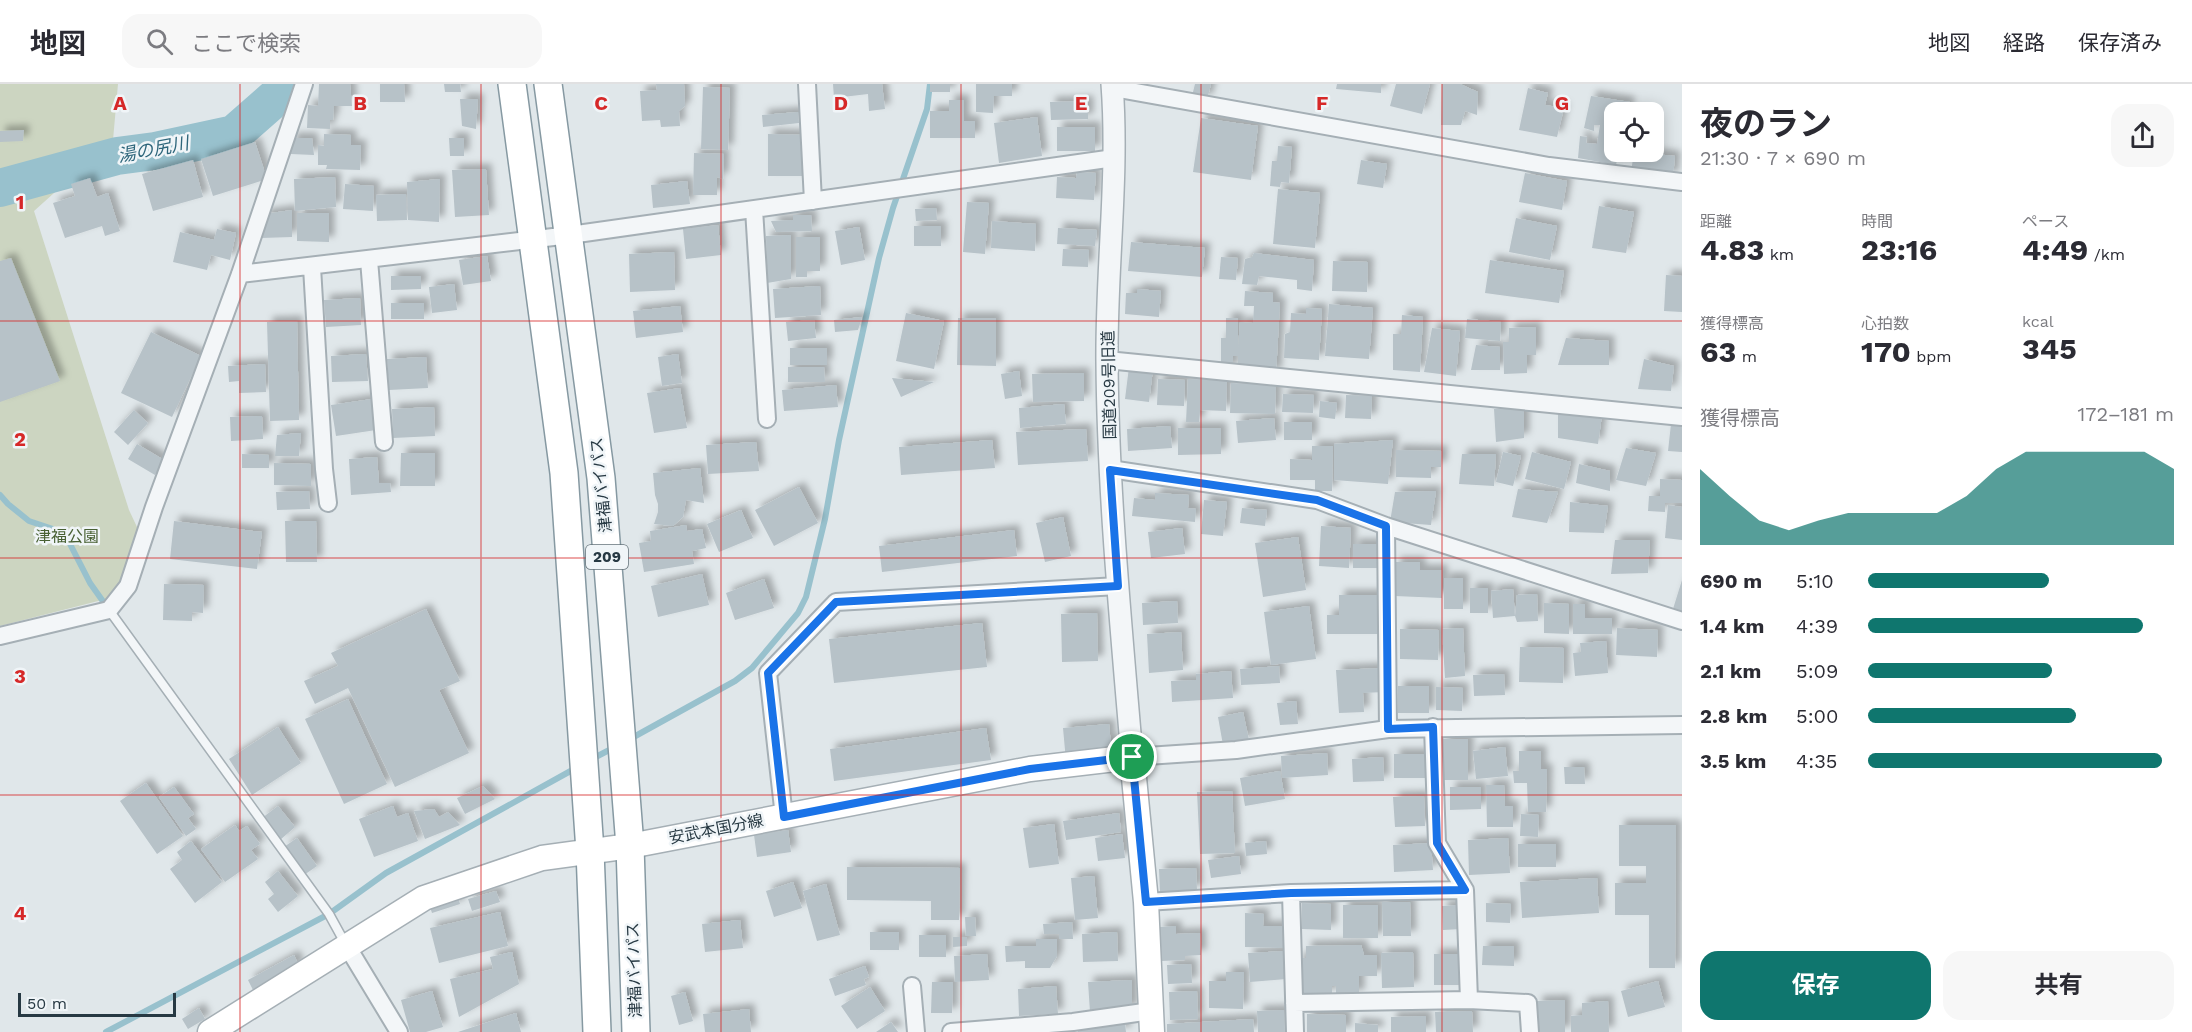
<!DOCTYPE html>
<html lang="ja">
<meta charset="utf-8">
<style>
body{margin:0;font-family:"Work Sans","Noto Sans JP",sans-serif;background:#f7f7f7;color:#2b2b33;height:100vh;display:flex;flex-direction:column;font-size:22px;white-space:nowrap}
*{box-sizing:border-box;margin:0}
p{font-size:20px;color:#7c7c81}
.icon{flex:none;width:33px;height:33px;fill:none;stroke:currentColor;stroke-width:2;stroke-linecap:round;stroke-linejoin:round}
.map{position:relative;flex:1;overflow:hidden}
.side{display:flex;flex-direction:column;background:#fff;width:510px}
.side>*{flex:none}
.fabs{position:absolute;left:1604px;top:18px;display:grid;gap:12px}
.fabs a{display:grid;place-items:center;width:60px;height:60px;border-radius:12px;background:#fff;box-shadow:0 3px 15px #0003;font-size:30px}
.scale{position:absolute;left:18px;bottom:15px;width:158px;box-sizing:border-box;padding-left:6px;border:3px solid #273943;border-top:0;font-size:16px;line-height:21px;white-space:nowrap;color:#273943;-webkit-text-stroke:4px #f0f5f8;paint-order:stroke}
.pin{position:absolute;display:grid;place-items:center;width:51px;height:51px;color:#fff;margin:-26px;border:3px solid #fff;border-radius:50%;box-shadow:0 2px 6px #0007}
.round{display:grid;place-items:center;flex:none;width:63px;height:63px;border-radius:18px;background:#f7f7f7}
.headline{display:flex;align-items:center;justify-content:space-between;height:102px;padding:0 18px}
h1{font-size:33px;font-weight:700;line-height:45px}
.stats{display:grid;grid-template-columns:repeat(3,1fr);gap:9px;height:102px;padding:6px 18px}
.stats div{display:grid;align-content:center}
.stats b{font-size:30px;font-weight:700}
.stats small{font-size:16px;font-weight:400}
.stats p{font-size:16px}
.chart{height:168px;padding:12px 18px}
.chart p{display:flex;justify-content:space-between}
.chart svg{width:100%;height:108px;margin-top:6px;fill:#0f766e;opacity:.7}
.cta{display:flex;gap:12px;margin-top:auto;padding:12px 18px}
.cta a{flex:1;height:69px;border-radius:18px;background:#0f766e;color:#fff;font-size:24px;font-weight:700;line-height:69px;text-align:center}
.cta a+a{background:#f7f7f7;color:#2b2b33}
ul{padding:0 18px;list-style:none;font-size:20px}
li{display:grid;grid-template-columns:96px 72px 1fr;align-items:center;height:45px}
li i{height:15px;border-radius:8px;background:#0f766e}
header{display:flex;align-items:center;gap:36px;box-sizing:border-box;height:84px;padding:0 30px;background:#fff;border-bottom:2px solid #e1e1e2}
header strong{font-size:28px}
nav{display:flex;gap:33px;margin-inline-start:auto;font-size:21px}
.search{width:420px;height:54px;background:#f7f7f7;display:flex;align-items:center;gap:15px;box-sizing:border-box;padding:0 21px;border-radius:18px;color:#7c7c81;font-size:22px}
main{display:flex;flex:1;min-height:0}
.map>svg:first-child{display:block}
</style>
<header>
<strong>地図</strong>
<div class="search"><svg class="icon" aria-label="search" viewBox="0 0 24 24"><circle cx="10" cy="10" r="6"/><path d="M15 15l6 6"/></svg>ここで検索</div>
<nav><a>地図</a><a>経路</a><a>保存済み</a></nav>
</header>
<main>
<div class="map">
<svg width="1682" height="948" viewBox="0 0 1682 948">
<defs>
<filter id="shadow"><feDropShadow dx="5.5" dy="-5.5" stdDeviation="3" flood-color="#0004"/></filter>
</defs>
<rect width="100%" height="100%" fill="#e0e7ea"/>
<path fill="#ccd5c1" d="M0,0H118L113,56L34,127L129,426L145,460L110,514L0,542Z"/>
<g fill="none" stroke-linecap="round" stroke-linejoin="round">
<path stroke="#98c1cd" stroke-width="6" d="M0,411L8,420L29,437L53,445L69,458L90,499L107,523
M630,655L735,597L752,584L798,529L806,513L825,435L839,356L879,174L893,124L927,25L930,0
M590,676L615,663
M106,948L329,830L386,789L576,684"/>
<path stroke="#98c1cd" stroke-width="38" d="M0,104L117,72L155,67L234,50L291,0"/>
</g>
<path fill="#b7c2c8" filter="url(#shadow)" d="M319,0H350L352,22H334L333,36H330V45L307,44L308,21L318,22Z
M380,0H404L405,18H380Z
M444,0H460L461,8H445Z
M656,0H684L685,22L679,27L680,42L661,43L660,36L642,37L640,7L657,6Z
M833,0H882L885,25L869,27L868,10L834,14Z
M930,0H950V8H930Z
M976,0H1012V12H994L993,29L976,28Z
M1195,0H1211L1207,16L1192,12Z
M1337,0H1381V9L1336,5Z
M1396,0H1430L1422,30L1390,22Z
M1442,0H1460L1478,8L1477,31L1465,27L1461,41H1441Z
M703,3L730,4L728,66L701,65Z
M1528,4L1548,9L1545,21L1564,24L1557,53L1519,46Z
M1591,12L1630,18L1627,28H1614V68H1619L1616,81L1578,74L1580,52L1587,53L1586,59L1597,60L1600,41H1594V47L1584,44Z
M460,15H478L476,45L462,42Z
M949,16H964V37H975V54H930V27H949Z
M1088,17V35L1051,36L1050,18Z
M798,28L799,39L763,43L762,31Z
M1037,33L1042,72L999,79L994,39Z
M1201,34L1258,42L1251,96L1193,88Z
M1057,43H1095V67H1057Z
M24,46L23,57L0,58V47Z
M324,50L351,51V61H361L360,86L326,85L327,81H318V61L324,62Z
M768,50L804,51V92H768Z
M291,54H312L314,71L291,70Z
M449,54H464V72H450Z
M255,58L267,95L213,112L201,75Z
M1278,62L1292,63L1289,99L1281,98L1280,103L1270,102L1272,77H1277Z
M1634,68L1675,72L1673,93L1631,88Z
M694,69L724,70L723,95L717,93V111H693Z
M193,76L203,113L153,127L142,90Z
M1361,76L1387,80L1383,104L1357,100Z
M486,85L489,131L455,133L452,86Z
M1077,88L1096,89L1094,116L1056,114L1057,93L1076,94Z
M1525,89L1567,97L1562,126L1519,118Z
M335,93L336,123L295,127L294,95Z
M90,94L97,113L108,109L120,147L105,152L102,142L65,154L53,119L75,112L71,100Z
M440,95L439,138L408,136L407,98Z
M687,97L690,120L653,124L651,101Z
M345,100L374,102L373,127L343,125Z
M1278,105L1320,109L1315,164L1273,160Z
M406,110L407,136L377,137L376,111Z
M967,118L989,119L985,170L963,168Z
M1599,122L1634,128L1626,169L1592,164Z
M936,124L937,136L916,137L915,125Z
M292,126V153L261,154L264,130Z
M297,129H329V158L297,157Z
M793,131H811L812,147L776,148L771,137L793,136Z
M1516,134L1557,142L1550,176L1509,168Z
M992,137L1036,140L1035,167L991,164Z
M718,141L721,171L686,175L683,145Z
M914,142H941V162H914Z
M859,143L865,176L841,181L835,147Z
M1058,144L1097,146L1095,162L1057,160Z
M217,145L236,149L230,176L211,171L207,186L173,178L180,148L214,156Z
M791,151V195L767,199L766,152Z
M796,153H820V187H807V193H796Z
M1131,158L1205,164L1202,193L1128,187Z
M1063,165L1089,166L1088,183L1062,182Z
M674,168L675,206L630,208L629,170Z
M1254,169L1314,176L1312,207L1297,205V196L1259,192L1257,201L1242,200L1245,175L1252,173Z
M487,172L491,197L463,201L459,176Z
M1221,173L1238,174L1236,196L1219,195Z
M11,174L60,297L0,318V177Z
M1490,176L1564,187L1559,219L1485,209Z
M1333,177L1368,178L1367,208L1332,207Z
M1666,191L1682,192V228L1664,227Z
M391,192H421V205L391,206Z
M454,200L457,226L432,229L429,203Z
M820,202L821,231L775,234L773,205Z
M1137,205L1161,207L1159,233L1125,230L1126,209H1137Z
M1245,207L1273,209V218L1280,219L1276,290L1238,288V272H1233V285H1221V254H1226V234H1238V264L1240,238L1253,239L1254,222H1244Z
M360,214L361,241L326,243L324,216Z
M391,219H424V235H391Z
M1329,220L1373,224L1369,275L1325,272Z
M680,222L683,248L636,254L633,227Z
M1306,224L1322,225L1319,276L1284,274L1285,250L1290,248L1291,229L1306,230Z
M906,229L944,237L934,285L896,277Z
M1402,231L1423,233L1420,288L1393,286V250H1401Z
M862,233L858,246L835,248L834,236Z
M958,234H996V282L957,281Z
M1467,235L1501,238L1500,257L1465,254Z
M814,236L816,254L788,257L786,238Z
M297,237L299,336L270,337L267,238Z
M1536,243V271H1527V289L1504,290L1503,258H1509V244Z
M1432,244L1460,247L1456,292L1424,288Z
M151,248L201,272L172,333L121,309Z
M1566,254L1609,257V281H1558Z
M1476,261L1500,263V286H1471Z
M790,264H827V281H790Z
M366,270L368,297L332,298L331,272Z
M678,270L682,299L662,302L658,273Z
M426,273L428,304L389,306L387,275Z
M1644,275L1674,282L1671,307L1638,305Z
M265,280L266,308L239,309V297L229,298L228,282Z
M788,283H824L825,298H788Z
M1129,283L1153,285L1149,318L1125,315Z
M1019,287L1022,312L1005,315L1001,290Z
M1084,289V317L1033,318L1032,290Z
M892,294L934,298L901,313Z
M1158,295L1185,296L1184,322L1157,321Z
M1188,295L1227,296L1226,327L1200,326L1199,338H1186Z
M1231,299L1276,301L1275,330L1230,329Z
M836,301L838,323L784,327L782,306Z
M680,304L687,344L654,349L647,309Z
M1283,310L1314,311L1313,329L1282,328Z
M1346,311L1372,312L1371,335L1345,334Z
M372,315L376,346L336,352L331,321Z
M1320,317L1337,319L1335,335L1319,333Z
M1064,320L1066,340L1020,344L1019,324Z
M434,323L435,352L393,354L392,325Z
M1524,324V354L1496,358L1494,325Z
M134,326L148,339L128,361L114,348Z
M1558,328L1602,331L1598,360L1558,354Z
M262,332L263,355L231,357L230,333Z
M1274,334L1276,356L1238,359L1236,337Z
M1284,338H1312V356H1284Z
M1671,340H1682V368L1668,367Z
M1170,342L1172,364L1128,367L1127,345Z
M1178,344H1221V370L1178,371Z
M1086,345L1088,377L1018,381L1016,348Z
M301,349L299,372H275L277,351Z
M992,356L995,384L901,391L899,363Z
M1393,356L1388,400L1334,396V360Z
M756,358L759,387L708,390L706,361Z
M137,360L164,376L155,391L128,375Z
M1312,362H1333L1332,407H1315V396H1290V375L1312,376Z
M1626,364L1656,369L1646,402L1616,396Z
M1396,366L1442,367L1441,383H1431V394L1396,393Z
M1503,368L1521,372L1513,402L1496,398Z
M1532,368L1571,378L1564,405L1525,395Z
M401,369H435V402H400Z
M242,370L269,371V384H242Z
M1462,370H1496L1494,402L1459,400Z
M377,373L379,399H390L391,408L351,411L349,375Z
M274,379L311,380V402L274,401Z
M1579,380L1610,387V407L1576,399Z
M700,384L704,419L686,416L683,433L673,442L654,440L658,428V420L655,411L653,389Z
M1660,395L1682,396V419H1665V428L1648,427L1649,412H1660Z
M799,403L818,439L774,462L755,426Z
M1518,405L1558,408L1547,439L1512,433Z
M309,407L310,425L277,426L276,408Z
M1436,407L1431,441L1390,438L1395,408Z
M1155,409L1189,411L1188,424L1196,425L1195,438L1132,432L1134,414L1155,416Z
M1204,416L1227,418L1223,452L1201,450Z
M1570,418L1608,422L1604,449L1569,448Z
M1668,421L1682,423V456L1665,454Z
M1242,424L1267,426L1265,442L1240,439Z
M741,426L753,454L719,468L707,440Z
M1063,433L1071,472L1045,478L1036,439Z
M174,437L262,448L257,485L170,475Z
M285,437H316L317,478H286Z
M686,441L687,447L702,445L706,464L692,467L694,480L644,488L639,459L651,457L650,447Z
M1321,442L1351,444L1349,484L1319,482Z
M1182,444L1185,470L1151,474L1148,448Z
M1014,446L1017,472L882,488L879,462Z
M1298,453L1306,506L1263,513L1255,459Z
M1615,456H1650L1648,489L1611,490Z
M1353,460H1379V484H1353Z
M1395,478H1420V486H1442V514L1395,512Z
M702,490L709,521L658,533L651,502Z
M1444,494H1463V525H1444Z
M764,495L774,524L735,536L726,509Z
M1682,496V528L1673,525Z
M164,500L204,501L203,529L192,528V537L163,536Z
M1470,504H1488V529H1470Z
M1513,505L1515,532L1493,534L1491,507Z
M1537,510L1538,537L1517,538L1515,532L1517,511Z
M1339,511H1378V550H1327V531H1339Z
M1177,517L1178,539L1143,541L1142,519Z
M1544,519L1569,520V550L1544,549Z
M1573,520H1585V534H1612V550H1573Z
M1309,522L1316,575L1271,581L1264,528Z
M426,525L460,597L439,606L469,669L395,703L348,604L315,620L304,597L338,582L331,569Z
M1097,529L1098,577L1062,578L1061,530Z
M982,539L987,583L834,599L829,555Z
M1463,544L1465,592L1445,594L1442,545Z
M1617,544L1658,546L1657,573L1616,571Z
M1400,545L1439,546L1438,576L1400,575Z
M1181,548L1183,586L1149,589L1147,550Z
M1606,557L1608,589L1575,592L1573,569L1581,568L1580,559Z
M1520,563L1564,564L1563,599L1519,598Z
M1279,582L1280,599L1241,601L1240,585Z
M1383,584L1384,608L1363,609L1364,628L1339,629L1336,586Z
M1231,587L1233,614L1172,618L1171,597L1196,596V590Z
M1504,590L1505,611L1474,612L1473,591Z
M1398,602H1429V629H1398Z
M1436,603L1463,604L1462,627L1436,626Z
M348,615L387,700L344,720L305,635Z
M1296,617L1298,640L1280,641L1277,619Z
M1243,628L1249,656L1223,661L1218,633Z
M1109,640L1112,672L1066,677L1063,644Z
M278,643L301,679L252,711L229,675Z
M986,644L991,676L834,697L830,665Z
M1443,655H1468V696H1443Z
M1505,663L1508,692L1476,695L1473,667Z
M1519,667H1541V685H1547L1546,728H1528L1527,699H1514L1513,687H1519Z
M1327,669L1328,691L1282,694L1281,672Z
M1394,670H1425L1426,694H1394Z
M1383,673L1384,697L1353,698L1352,675Z
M1564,683H1584L1585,700H1565Z
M1280,687L1285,715L1245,722L1240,694Z
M146,699L183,752L157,770L120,717Z
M1486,701H1504L1505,722H1513V743H1487Z
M483,702L495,715L465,730L457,714Z
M174,703L194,730L188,734L196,745L186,752L159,713Z
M1450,703H1481V725L1450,726Z
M1232,707L1235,769L1200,770L1197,708Z
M1424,712L1425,742L1395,743L1393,713Z
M278,722L295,743L280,756L262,734Z
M393,722L397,733L408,729L418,757L374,773L359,735Z
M434,725L439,733L448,728L460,741L425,755L414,727Z
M1119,729L1121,748L1066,756L1063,737Z
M1521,730L1539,731L1538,753L1520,752Z
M1054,740L1059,780L1029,784L1023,744Z
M235,741L239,747L247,742L260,760L251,766L258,775L225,798L201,765Z
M1619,741H1676L1675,884H1649V831H1615V799H1646V782H1619Z
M788,746L791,768L757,773L754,751Z
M1122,750L1125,774L1098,777L1095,754Z
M297,754L317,782L304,791L284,763Z
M1508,754L1510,789L1469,791L1468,756Z
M191,757L222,798L195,819L170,785L182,776L177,768Z
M1266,757L1267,770L1246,772L1245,759Z
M1431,759L1433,786L1394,788L1393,761Z
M1518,760H1556V783H1518Z
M1239,772L1241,790L1211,794L1208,776Z
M847,783L960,784L959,836H931V817L847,816Z
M1196,784L1197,806L1160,808L1159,785Z
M278,787L298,812L278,828L268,815L274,810L265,798Z
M1094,792L1098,834L1075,836L1071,794Z
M1597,794L1599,829L1522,834L1520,798Z
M793,798L802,824L774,833L766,807Z
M826,800L840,851L817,857L803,807Z
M456,807L460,820L432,829L428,817Z
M496,807L500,818L472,827L468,815Z
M1382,818H1410L1411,852H1383Z
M1302,819L1331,820V846L1302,845Z
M1486,819L1511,820L1510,839L1486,838Z
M1343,821H1378V854H1343Z
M1460,821L1461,845L1443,846L1442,822Z
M500,828L508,862L439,879L430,844Z
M1245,829L1264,830L1263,842H1283V864L1245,863Z
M965,833H975L976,852H966Z
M740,836L743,864L705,868L702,840Z
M1072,838L1073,855H1059V850H1044L1043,840Z
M1176,842V850L1200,849L1201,871L1185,872V876L1161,877L1159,843Z
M870,848H899V866H870Z
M1117,848L1118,877L1083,878L1082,850Z
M919,851H946V873H919Z
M953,853H967V862L953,863Z
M1036,855H1057V872L1050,884H1025V877L1006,878L1005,862H1036Z
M1361,861L1364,871H1377V892H1359V911H1336V902H1332V910H1299L1298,874H1306V862Z
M1483,862H1514V882L1482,881Z
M1284,867L1286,895L1250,898L1248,869Z
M512,868L519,900L459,933L450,895L493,885L490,873Z
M1413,868L1414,903L1382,904L1381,869Z
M987,870L989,896L955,898L954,872Z
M1434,870H1462V901H1434Z
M294,871L299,882L253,906L248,896Z
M1191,880L1192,899L1168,900L1167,881Z
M865,882L869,893L864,895L866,901L835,912L829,895Z
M1226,888H1244L1243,925L1209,924V897H1226Z
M1132,896V926L1090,928L1088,898Z
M1658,897L1665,923L1628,933L1621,907Z
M932,898H953L952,929H931Z
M1056,902L1058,930L1019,932L1018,905Z
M870,903L885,927L857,945L841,922Z
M432,907L443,943L426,948H410L401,916Z
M1197,907L1198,935L1170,936L1169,908Z
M685,908L693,937L679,941L671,912Z
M1565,916V948H1538L1537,917Z
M1608,917L1609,948H1571V932L1582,931V919Z
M199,924L205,935L188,945L182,935Z
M749,925L751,948H705L703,930Z
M1284,926L1285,948H1258L1257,927Z
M1472,927L1473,948H1436L1435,928Z
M516,929L521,948H458Z
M1307,930L1346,931V948H1307Z
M1426,932V948H1391V933Z
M1253,935L1254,948H1167V940Z
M891,938L898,948H876Z
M1355,939L1378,941V948H1355Z
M1125,940L1126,948H1078L1077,944Z"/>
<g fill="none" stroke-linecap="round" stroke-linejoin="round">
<g stroke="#a5afb5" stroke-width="11">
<path id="service" d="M109,526L329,830L346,861"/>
</g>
<g stroke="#a5afb5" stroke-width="20">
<path id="minor" d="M807,0L813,117
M1113,4L1549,82L1682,98
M754,125L767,335
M369,176L384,358
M312,183L324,385L328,419
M240,190L570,151L1114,74
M1107,276L1682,333
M1110,385L1317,416L1386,442L1682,537
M1386,442L1388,645
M0,552L109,526L128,502L154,423L240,190L304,0
M1433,643L1437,759L1465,806L1469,916L1528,919L1530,948
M1132,673L1236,666L1388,645L1682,641
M784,733L768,589L836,518L1118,502
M1291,809L1465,806
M1146,818L1291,809L1295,948
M347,862L399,948
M912,902L916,948
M1294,919L1469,916
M951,948L1073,938L1151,927"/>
</g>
<g stroke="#a5afb5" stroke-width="24">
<path id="tertiary" d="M1112,0C1119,92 1106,185 1107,278C1108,409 1121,541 1132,673"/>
</g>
<g stroke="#a5afb5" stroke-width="27">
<path id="secondary" d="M210,948L424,814L542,774L630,762L1030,685L1132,673L1146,818L1152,948"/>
</g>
<g stroke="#8699a2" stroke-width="30">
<path id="trunk" d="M512,0L564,389L590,767L597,948
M548,0L601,394L630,762L636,948"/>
</g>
<use href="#service" stroke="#f3f6f8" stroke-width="8"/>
<use href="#minor" stroke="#f3f6f8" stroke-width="16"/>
<use href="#tertiary" stroke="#f3f6f8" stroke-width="21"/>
<use href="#secondary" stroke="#fff" stroke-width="24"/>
<use href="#trunk" stroke="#fff" stroke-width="27"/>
</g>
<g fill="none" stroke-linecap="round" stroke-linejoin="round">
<g stroke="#fff" stroke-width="12">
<path id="route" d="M1110,386L1317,416L1386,442L1388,645L1433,643L1437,759L1465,806L1291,809L1146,818L1132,673L1030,685L784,733L768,589L836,518L1118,502Z"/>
</g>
<use href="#route" stroke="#1a73e8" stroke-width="8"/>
</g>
<path fill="none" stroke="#d62828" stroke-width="1.5" stroke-opacity="0.55" d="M240,0V948M481,0V948M721,0V948M961,0V948M1201,0V948M1442,0V948M0,237H1682M0,474H1682M0,711H1682"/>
<g text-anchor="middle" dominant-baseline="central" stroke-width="5" stroke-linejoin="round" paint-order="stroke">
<rect fill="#f0f5f8" stroke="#637179" stroke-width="1.5" x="586" y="461" width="42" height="24" rx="4.5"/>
<g font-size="15" font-weight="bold" fill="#273943">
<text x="607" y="473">209</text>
</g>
<g font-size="16" fill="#273943" stroke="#f0f5f8">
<text transform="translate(1109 301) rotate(-91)">国道209号旧道</text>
<text transform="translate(601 401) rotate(-96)">津福バイパス</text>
<text transform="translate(716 745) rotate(-11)">安武本国分線</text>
<text transform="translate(634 886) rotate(-92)">津福バイパス</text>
</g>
<g font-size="16" fill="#486033" stroke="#f0f5f8">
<text x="67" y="452">津福公園</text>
</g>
<g font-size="18" font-style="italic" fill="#2e667b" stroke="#f0f5f8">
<text transform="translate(153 65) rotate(-11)">湯の尻川</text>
</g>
</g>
<g font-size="20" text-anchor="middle" font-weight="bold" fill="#d62828" stroke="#f0f5f8" stroke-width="5" stroke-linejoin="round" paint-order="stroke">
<text x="120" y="26">A</text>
<text x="360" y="26">B</text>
<text x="601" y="26">C</text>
<text x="841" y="26">D</text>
<text x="1081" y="26">E</text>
<text x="1322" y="26">F</text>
<text x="1562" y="26">G</text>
<text x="20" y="125">1</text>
<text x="20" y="362">2</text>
<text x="20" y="599">3</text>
<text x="20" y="836">4</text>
</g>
</svg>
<div class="fabs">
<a><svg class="icon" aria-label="locate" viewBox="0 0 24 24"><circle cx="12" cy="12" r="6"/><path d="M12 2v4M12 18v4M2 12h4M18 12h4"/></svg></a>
</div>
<div class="scale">50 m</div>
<div class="pin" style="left:1132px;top:673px;background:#1e9e55"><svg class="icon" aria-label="arrive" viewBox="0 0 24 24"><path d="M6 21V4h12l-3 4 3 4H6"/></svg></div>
</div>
<section class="side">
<div class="headline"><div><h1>夜のラン</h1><p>21:30 · 7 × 690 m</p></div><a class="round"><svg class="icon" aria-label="share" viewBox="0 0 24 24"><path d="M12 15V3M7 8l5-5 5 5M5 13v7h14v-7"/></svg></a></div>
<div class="stats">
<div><p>距離</p><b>4.83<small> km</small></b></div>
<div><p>時間</p><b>23:16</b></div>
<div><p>ペース</p><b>4:49<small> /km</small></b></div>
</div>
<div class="stats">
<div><p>獲得標高</p><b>63<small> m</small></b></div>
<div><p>心拍数</p><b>170<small> bpm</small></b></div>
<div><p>kcal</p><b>345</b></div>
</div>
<div class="chart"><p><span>獲得標高</span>172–181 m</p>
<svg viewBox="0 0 160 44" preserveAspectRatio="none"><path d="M0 44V13L10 24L20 34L30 38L40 34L50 31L60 31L70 31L80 31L90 24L100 13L110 6L120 6L130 6L140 6L150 6L160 13V44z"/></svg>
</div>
<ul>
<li><b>690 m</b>5:10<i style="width:59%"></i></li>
<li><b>1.4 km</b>4:39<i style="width:90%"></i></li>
<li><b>2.1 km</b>5:09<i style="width:60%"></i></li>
<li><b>2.8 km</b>5:00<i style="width:68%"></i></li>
<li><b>3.5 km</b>4:35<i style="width:96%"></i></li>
</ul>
<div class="cta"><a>保存</a><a>共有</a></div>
</section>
</main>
